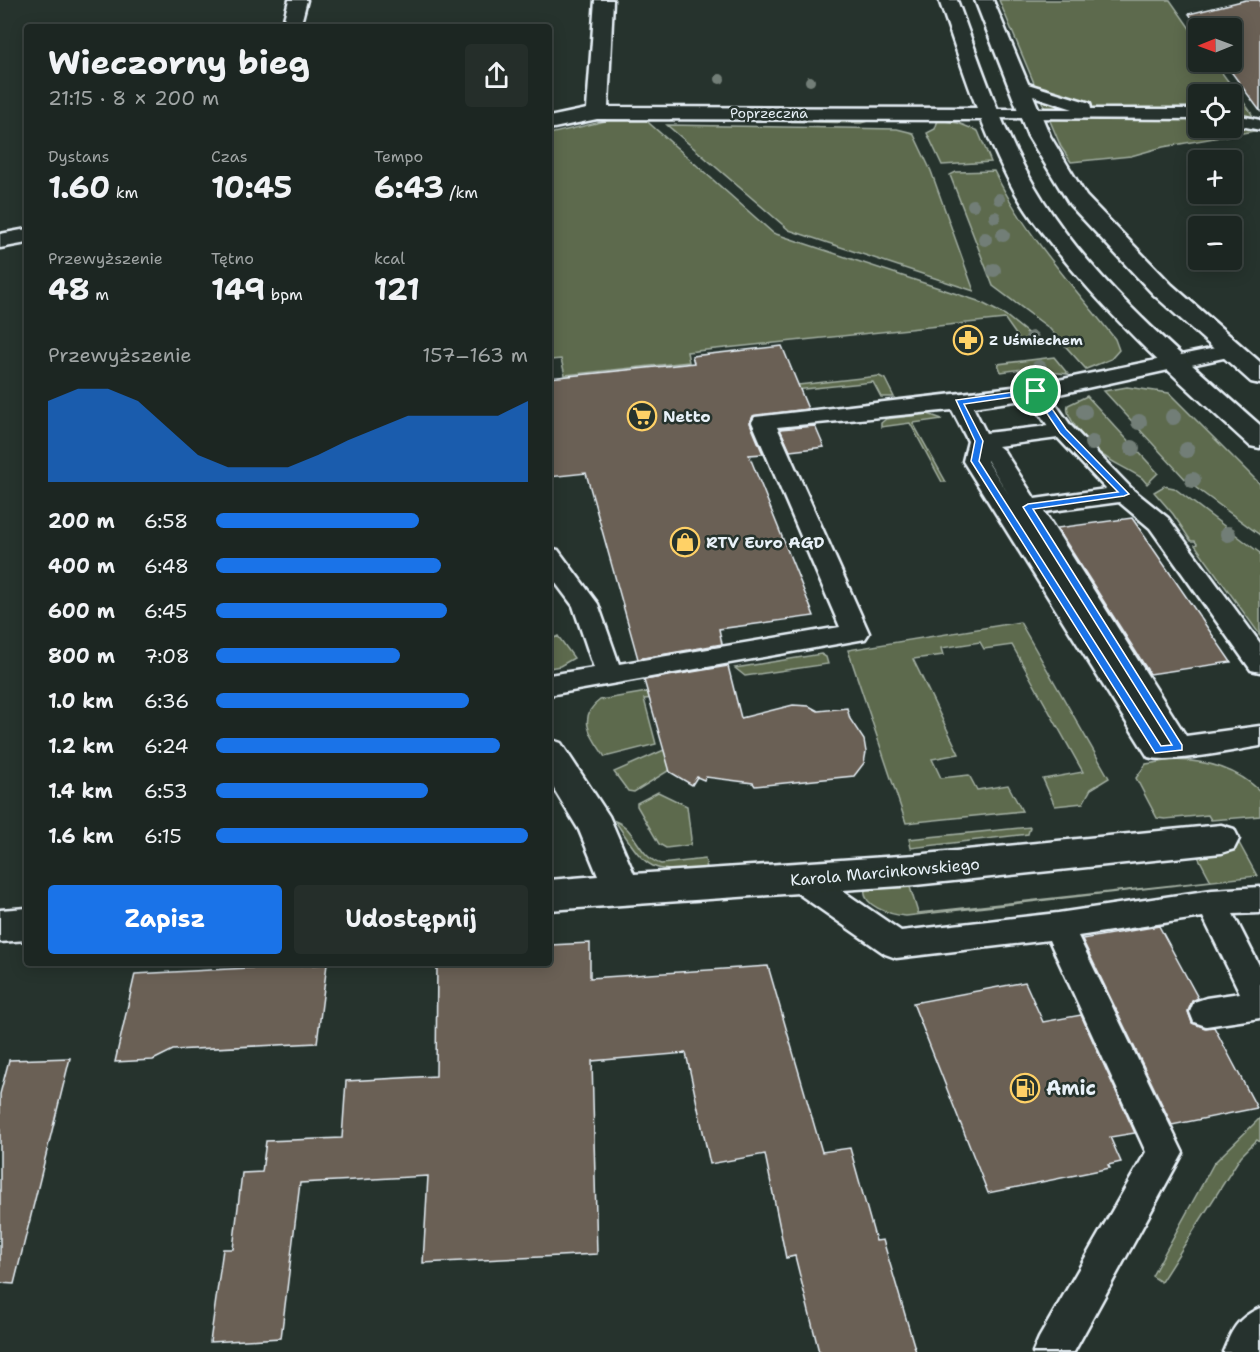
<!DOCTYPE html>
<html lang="pl">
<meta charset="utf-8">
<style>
body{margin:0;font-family:"Shantell Sans",sans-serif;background:#252e2a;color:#f1f3f6;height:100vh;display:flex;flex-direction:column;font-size:22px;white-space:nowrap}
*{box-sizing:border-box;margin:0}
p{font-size:20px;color:#a0a5a5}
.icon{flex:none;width:33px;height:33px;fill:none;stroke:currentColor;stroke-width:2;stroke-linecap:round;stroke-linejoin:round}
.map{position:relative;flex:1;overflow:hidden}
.details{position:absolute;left:24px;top:24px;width:528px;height:942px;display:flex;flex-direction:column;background:#1c2622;border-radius:6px;box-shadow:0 3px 15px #0003,0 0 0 2px #3a4340}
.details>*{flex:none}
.needle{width:39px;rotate:269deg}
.fabs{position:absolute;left:1188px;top:18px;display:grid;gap:12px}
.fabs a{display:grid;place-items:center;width:54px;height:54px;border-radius:6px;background:#1c2622;box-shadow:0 3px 15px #0003,0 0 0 2px #3a4340;font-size:30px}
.pin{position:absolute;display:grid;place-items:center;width:51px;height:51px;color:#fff;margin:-26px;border:3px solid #fff;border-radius:50%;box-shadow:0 2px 6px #0007}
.round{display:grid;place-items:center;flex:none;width:63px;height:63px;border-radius:6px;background:#252e2a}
.summary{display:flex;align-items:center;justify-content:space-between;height:102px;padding:0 24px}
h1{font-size:33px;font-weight:700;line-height:45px}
.figures{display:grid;grid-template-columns:repeat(3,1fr);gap:9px;height:102px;padding:6px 24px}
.figures div{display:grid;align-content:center}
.figures b{font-size:30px;font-weight:700}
.figures small{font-size:16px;font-weight:400}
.figures p{font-size:16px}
.chart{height:168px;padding:12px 24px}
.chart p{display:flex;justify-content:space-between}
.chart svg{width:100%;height:108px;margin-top:6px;fill:#1a73e8;opacity:.7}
.action{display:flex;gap:12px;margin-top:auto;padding:12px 24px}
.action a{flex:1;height:69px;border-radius:6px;background:#1a73e8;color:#fff;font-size:24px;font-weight:700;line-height:69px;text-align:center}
.action a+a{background:#252e2a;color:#f1f3f6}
ul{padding:0 24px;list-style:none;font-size:20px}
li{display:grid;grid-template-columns:96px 72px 1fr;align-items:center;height:45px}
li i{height:15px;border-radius:8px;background:#1a73e8}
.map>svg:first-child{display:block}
</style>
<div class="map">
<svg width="1260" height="1352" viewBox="0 0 1260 1352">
<rect width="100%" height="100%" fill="#26332d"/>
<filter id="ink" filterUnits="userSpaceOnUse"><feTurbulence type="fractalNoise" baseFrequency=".0167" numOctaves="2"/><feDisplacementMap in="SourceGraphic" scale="12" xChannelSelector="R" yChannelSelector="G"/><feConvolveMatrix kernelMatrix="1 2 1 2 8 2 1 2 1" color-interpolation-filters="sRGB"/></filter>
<g filter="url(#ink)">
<path fill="#5d6b4d" stroke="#a2aea2" stroke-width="1.5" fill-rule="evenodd" d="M999,0H1170L1198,40V62H1214L1250,111L1260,130L1163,147L1131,156L1071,162L1061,147ZM1198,94H1232V128H1198Z
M627,116H641L773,233L978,301L1005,315L1041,344L1024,346L1005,319L687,352L689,362L565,375L561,359L550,360L549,357V134Z
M663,119H875L861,123Z
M938,120L958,123L978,131L991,162L942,165L927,133L935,129Z
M667,125L897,129L913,133L931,171L974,291L789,230Z
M994,171C1025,235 1072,284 1115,339L1119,350L1111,359L1086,369L1049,328L993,286L950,175L956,172Z
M1054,357L1068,374L1022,369L1001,372L998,364Z
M879,376L885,379L894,397H881L873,382L736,396L735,392Z
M1127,387L1169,393L1260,484V535L1188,482L1104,391Z
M1087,396L1158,473L1147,484L1142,478C1111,459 1098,459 1075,426C1071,419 1066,412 1068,405Z
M928,414L942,419L913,423L946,482H942L910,423L881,427V423L886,419Z
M1164,486L1174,488L1260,553V635L1195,545L1197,544L1195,541H1191L1173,514L1154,492Z
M1020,622L1109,778L1091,789L1083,803L1055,806L1043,779L1083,772L1012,645L984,649L980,642L941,648L943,655L913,659L959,754L932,759L941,778L969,775L977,790L1008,785L1022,811L906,823L848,650Z
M549,635L552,639L558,636L574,658L560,666L549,668Z
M821,654L826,657L828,664L745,676L735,668Z
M718,680L682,696L644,699L656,744L605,757C593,739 575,718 600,700Z
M664,750L676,766L634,792L628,791L614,772Z
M1173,760C1206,760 1236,768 1260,791V816L1211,820L1208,815L1165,819L1157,818L1136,778L1146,764Z
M658,792L687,806L691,839L690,845L666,848L659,844L637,806V803Z
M615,821C636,828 638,857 661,864L705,859L707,868C647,875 647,868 615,821Z
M1030,827L1028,834L911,848L909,839Z
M1239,843L1257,876L906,916C892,915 858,906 866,886L891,883L910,887L918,913L1211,881L1194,849Z
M1260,1118V1142L1257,1140L1241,1156L1161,1282L1152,1276L1214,1163Z"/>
<path fill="#6a6054" stroke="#e8f1f8" stroke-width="1.5" d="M1246,0H1260V111L1224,62H1232V28H1200L1189,14Z
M782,346L808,409L753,416L750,423L763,454L749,455L814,616L719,629L722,644L638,659L586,473L549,477V378L694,363L692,356Z
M815,426L824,447L790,451L780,429Z
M1132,518L1231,662L1150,674L1057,528Z
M728,666L741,718L793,705L809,706L818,711L847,708L850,719L864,740L866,752L864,763L854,776L755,786L753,783L706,777L704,780L697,777L692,785L670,772L644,680Z
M1159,926L1198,998L1192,1001L1188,1011L1192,1023L1205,1028L1214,1027L1257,1108L1172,1125L1082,939Z
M590,943V978L768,966L822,1152L850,1148L876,1241L883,1240L916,1352H819L795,1256L786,1258L765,1154L710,1164L686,1053L592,1061L597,1254L423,1263L428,1176L300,1183L281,1338L210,1342L223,1249H233L242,1173L262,1172L266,1141L342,1138L346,1081L436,1076L437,963H549L550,945Z
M327,964L317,1043L173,1050L153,1060L115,1062L135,974Z
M1025,982L1043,1022L1081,1015L1135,1133L1110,1137L1121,1162L1108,1165L1110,1168L988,1193L913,1003Z
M70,1058L14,1284L0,1283V1094L9,1060Z"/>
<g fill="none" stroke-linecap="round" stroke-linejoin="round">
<g stroke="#e8f1f8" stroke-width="5">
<path id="service" d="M1018,81L1090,103L1091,109H1198V119L983,118L981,114L983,110L989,109H1073L1012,89L1010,86L1012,83Z
M1232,114L1260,120V130L1232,124Z
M1230,345L1237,347L1241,351L1237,355L1050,396L1071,426L1132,489L1168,518L1260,643V672L1251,670L1150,528L1119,502L1044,512L1186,736L1260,726V746C1234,750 1170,764 1148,757L963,461L968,441L952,410L777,427L869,633L865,639L549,695V675L594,668L573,606L549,574V548L558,550L598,604L619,664L840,627L752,422L755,417L1039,384ZM1030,399L1048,426L986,433L973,407ZM1058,438L1106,489L1035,499L1004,451L998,446ZM987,460L1009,495L987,461Z
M801,867L812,870L901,931L1058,913L1212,890L1260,887V913L1233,914L1260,967V1018L1206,1026L1194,1022L1190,1012L1194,1002L1206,998L1240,993L1203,917L1078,936L1183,1153L1074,1352H1033L1039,1338L1146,1152L1049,940L896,958L885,954L790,888L786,879L790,870Z"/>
</g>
<g stroke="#e8f1f8" stroke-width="5">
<path id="minor" d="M289,0H307L300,27H282Z
M595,0H613L608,107L989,108L996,110L999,114L996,118L989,120L597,119L549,129V117L587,109Z
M27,229V243L0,248V234Z
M549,739L561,743L609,816L634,874L915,855L1221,825L1234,829L1239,839L1234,849L1221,853L915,885L549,910V880L598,876L579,830L549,781Z
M27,908V940L0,942V910Z"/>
</g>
<g stroke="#e8f1f8" stroke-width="5">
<path id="secondary" d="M939,0H957C982,67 1004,139 1043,200C1096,285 1186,359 1260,425V448L1250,446C1188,389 1124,332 1070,267C1051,244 1031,220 1016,194C982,133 962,65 939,0Z
M975,0H993L1050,136L1086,196L1172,285L1260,362V384L1251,382L1154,295L1070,205L1028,136Z
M1260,1308V1352H1223C1232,1330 1237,1318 1260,1308Z"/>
</g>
<use href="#service" fill="#26332d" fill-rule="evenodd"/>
<use href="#minor" fill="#26332d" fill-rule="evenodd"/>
<use href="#secondary" fill="#26332d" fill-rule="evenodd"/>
</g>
<g fill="#727e77">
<circle cx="720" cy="79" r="5"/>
<circle cx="810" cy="81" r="5"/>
<circle cx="999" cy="199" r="6"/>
<circle cx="973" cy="205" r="6"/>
<circle cx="995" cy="217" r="6"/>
<circle cx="1003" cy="235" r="7"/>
<circle cx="985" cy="239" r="7"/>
<circle cx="994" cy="270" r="7"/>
<circle cx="1032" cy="338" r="7"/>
<circle cx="1039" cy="368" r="8"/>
<circle cx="1084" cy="412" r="8"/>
<circle cx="1173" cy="417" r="8"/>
<circle cx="1139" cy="422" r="8"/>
<circle cx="1092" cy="443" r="8"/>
<circle cx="1132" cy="448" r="8"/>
<circle cx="1187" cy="450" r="8"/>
<circle cx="1193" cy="480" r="8"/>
<circle cx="1228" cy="534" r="8"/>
</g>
</g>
<path fill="#1a73e8" stroke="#fff" stroke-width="1.5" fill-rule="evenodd" d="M1036,389L1039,390L1066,429L1129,494L1124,496L1033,509L1182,745V750L1155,753L971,461L975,441L956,400ZM1034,394L1060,433L1118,492L1028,504L1023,507L1172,745L1161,746L979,461L983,441L964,404Z"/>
<defs>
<g id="pharmacy-ring" transform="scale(1.5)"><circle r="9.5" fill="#26332d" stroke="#ffd166" stroke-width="1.5"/><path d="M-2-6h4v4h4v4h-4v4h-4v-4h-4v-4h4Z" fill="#ffd166"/></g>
<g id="supermarket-ring" transform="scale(1.5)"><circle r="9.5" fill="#26332d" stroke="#ffd166" stroke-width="1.5"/><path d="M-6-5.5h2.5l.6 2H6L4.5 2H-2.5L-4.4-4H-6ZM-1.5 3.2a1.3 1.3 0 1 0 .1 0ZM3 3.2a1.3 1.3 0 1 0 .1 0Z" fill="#ffd166"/></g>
<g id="shop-ring" transform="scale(1.5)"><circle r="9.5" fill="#26332d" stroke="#ffd166" stroke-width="1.5"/><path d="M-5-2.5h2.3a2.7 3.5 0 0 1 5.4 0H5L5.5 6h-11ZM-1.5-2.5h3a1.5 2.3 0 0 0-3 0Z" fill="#ffd166"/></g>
<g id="fuel-ring" transform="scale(1.5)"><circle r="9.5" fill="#26332d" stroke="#ffd166" stroke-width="1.5"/><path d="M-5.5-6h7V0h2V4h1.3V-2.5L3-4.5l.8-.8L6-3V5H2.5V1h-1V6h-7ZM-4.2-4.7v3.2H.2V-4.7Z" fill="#ffd166"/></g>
</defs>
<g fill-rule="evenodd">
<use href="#pharmacy-ring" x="968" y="340"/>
<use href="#supermarket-ring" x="642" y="416"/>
<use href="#shop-ring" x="685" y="542"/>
<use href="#fuel-ring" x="1025" y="1088"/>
</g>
<g text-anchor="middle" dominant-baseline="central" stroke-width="5" stroke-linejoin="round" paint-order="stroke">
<g font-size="14" fill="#e8f1f8" stroke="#26332d">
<text x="769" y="113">Poprzeczna</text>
</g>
<g font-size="14" font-weight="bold" fill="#e8f1f8" stroke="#26332d" text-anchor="start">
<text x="989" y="340">Z Uśmiechem</text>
</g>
<g font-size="16" font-weight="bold" fill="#e8f1f8" stroke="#26332d" text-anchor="start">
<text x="663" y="416">Netto</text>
<text x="706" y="542">RTV Euro AGD</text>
</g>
<g font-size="16" fill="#e8f1f8" stroke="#26332d">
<text transform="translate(885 872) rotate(-5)">Karola Marcinkowskiego</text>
</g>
<g font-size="20" font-weight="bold" fill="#e8f1f8" stroke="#26332d" text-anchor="start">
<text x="1046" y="1088">Amic</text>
</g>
</g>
</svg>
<div class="fabs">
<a><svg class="needle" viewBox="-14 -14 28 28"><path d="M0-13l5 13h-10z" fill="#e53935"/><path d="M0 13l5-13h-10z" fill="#a0a5a5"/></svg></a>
<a><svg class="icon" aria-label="locate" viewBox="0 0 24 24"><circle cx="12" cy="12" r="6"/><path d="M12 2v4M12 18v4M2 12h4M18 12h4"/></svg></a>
<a>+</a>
<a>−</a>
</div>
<div class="pin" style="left:1036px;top:391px;background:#1e9e55"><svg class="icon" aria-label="arrive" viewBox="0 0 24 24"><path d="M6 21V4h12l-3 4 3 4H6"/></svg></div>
<section class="details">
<div class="summary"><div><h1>Wieczorny bieg</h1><p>21:15 · 8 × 200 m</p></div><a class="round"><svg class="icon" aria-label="share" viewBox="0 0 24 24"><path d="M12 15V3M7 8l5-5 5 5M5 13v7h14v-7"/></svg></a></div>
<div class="figures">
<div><p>Dystans</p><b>1.60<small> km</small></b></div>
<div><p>Czas</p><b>10:45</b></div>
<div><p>Tempo</p><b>6:43<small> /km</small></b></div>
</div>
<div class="figures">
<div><p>Przewyższenie</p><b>48<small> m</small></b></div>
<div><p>Tętno</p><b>149<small> bpm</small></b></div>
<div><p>kcal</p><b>121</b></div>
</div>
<div class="chart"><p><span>Przewyższenie</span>157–163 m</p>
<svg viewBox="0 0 160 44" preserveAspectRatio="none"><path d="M0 44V11L10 6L20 6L30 11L40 22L50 33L60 38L70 38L80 38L90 33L100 27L110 22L120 17L130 17L140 17L150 17L160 11V44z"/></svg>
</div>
<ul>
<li><b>200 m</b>6:58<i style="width:65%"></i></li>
<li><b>400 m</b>6:48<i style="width:72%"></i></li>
<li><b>600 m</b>6:45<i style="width:74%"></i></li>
<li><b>800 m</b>7:08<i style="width:59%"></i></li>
<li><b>1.0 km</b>6:36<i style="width:81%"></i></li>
<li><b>1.2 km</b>6:24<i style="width:91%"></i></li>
<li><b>1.4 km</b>6:53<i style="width:68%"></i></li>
<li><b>1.6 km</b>6:15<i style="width:100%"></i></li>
</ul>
<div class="action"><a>Zapisz</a><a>Udostępnij</a></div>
</section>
</div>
